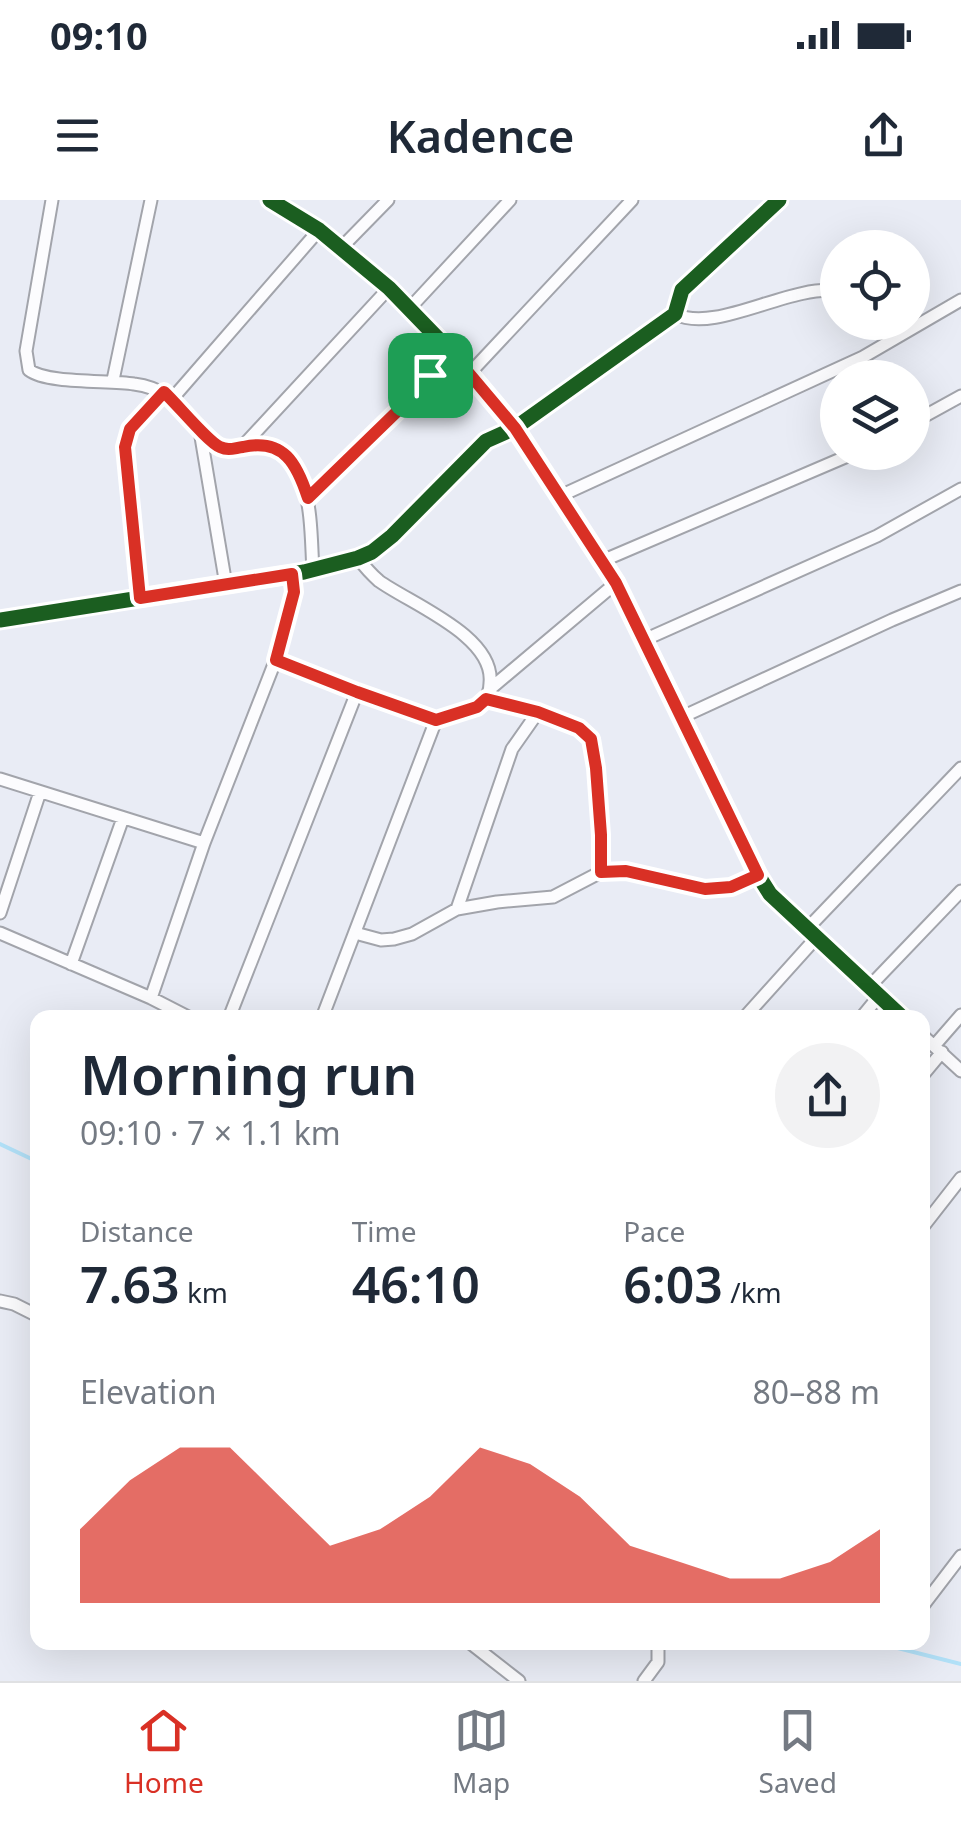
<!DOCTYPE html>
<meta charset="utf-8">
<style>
body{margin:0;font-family:"Noto Sans",sans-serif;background:#f2f2f3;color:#1f2937;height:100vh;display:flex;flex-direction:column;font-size:38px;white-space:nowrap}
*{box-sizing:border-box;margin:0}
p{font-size:32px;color:#747a83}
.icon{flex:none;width:55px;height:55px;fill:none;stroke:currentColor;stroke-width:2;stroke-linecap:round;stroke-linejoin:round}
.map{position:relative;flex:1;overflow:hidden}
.details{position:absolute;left:30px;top:810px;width:900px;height:640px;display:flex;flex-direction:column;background:#fff;border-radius:20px;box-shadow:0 10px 40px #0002}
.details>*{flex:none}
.tools{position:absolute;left:820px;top:30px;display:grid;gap:20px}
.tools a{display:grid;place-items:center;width:110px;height:110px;border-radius:50%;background:#fff;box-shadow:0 10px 40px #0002;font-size:50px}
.pin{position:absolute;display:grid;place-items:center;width:85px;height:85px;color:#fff;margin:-42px;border-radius:20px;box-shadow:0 5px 15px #0006}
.round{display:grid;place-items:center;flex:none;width:105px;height:105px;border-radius:52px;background:#f2f2f3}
.overview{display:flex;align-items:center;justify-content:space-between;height:170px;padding:0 50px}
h1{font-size:55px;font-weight:600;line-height:75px}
.stats{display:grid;grid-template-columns:repeat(3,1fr);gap:15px;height:170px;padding:10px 50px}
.stats div{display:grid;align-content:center}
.stats b{font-size:50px;font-weight:600}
.stats small{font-size:28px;font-weight:400}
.stats p{font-size:28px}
.chart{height:280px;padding:20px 50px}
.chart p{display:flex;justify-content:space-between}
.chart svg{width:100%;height:180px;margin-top:10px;fill:#d93025;opacity:.7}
.status{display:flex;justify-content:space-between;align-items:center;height:70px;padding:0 50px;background:#fff;direction:ltr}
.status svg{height:28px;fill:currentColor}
header{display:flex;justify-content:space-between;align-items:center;height:130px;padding:0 50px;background:#fff;font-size:45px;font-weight:600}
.tabs{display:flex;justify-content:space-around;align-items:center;height:140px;border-top:2px solid #e0e1e3;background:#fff;font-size:28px;color:#747a83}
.tabs a{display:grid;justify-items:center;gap:5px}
.tabs .current{color:#d93025}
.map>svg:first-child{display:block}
</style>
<div class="status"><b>09:10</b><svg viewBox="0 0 49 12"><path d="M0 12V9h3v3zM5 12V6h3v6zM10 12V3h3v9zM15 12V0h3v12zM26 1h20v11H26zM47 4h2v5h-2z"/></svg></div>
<header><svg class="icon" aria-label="menu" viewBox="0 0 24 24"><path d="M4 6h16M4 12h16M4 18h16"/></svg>Kadence<svg class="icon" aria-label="share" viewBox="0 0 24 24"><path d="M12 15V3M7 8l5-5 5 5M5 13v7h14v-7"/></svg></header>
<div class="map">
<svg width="961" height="1481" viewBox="0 0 961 1481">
<rect width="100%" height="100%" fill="#e9ecf5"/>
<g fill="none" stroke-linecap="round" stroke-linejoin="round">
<path stroke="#b2e1f8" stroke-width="4" d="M0,944L38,962
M874,1442L961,1464"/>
<g stroke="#a2a4ab" stroke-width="15">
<path id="minor" d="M52,0L26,151L29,170C47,184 108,180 134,184C165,188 177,203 197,224C202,230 206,237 212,242C226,254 240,246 256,245C315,243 310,330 313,370
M270,0L319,30L389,88L451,152L515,228L616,383L758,675L770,694L903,818
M341,48L388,0
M410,108L510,0
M675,114C717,134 789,84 838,91
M469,174L632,0
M113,180L151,0
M172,199L319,30
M912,223L961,196
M200,231L226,385
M242,247L389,88
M560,296L863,157L961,100
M308,298L412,197L451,152
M602,361L857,252
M141,398L125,247L130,229L164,193
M0,420L304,372L358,358L372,352L392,336L486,241L515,228L675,114L682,90L779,0
M644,440L877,336L961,289
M276,459L357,492L436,520
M490,489L616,383
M486,499L538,512L579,528L591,539L596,568L601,635V672
M682,517L892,420L961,391
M0,579L204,643
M457,709L512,549L538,512
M0,713L40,592
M807,729L961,568
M0,733L151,798L190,818
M355,733L381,740L394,739L412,734L457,709L497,702L553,697L601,672L625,671L705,689L731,687L758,675
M71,764L123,618
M870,786L961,691
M151,798L204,643L276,459L294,392L292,374
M229,818L357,492
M322,818L436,520C450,515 470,512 481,503C487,498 490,491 490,483C495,436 411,404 379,381C371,374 364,366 358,358
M744,818L816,738
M861,818L879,796
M922,835L961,871
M934,846L961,815
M922,876L942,852
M922,1028L961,978
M0,1101L14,1104L38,1116
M922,1407L961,1356
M469,1442L519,1481
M644,1481L658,1462V1442"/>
</g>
<use href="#minor" stroke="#fcfcfe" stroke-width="11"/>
<g stroke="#fff" stroke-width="21">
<path id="cycleway" d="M270,0L319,30L389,88L451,152L515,228L616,383L758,675L770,694L903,818
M0,420L304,372L358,358L372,352L392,336L486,241L515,228L675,114L682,90L779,0"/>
</g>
<use href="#cycleway" stroke="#1b5e20" stroke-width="15"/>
</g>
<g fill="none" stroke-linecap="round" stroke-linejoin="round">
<g stroke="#fff" stroke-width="20">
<path id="route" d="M451,152L515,228L616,383L758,675L731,687L705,689L626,671L601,672V635L596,568L591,539L579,528L538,512L486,499L477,507L436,520L357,492L276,460L294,392L292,374L140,398L125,247L130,229L164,192C177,204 208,242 220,247C229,251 234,248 243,247C284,238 297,264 308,298L412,197Z"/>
</g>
<use href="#route" stroke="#d93025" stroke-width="12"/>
</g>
</svg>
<div class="tools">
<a><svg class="icon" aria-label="locate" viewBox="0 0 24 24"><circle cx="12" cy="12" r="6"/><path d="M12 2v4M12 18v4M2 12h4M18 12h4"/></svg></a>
<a><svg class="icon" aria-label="layers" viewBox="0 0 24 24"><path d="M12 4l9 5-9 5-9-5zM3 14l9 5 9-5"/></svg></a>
</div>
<div class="pin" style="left:430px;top:175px;background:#1e9e55"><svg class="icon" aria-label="arrive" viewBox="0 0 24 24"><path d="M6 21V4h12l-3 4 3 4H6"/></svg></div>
<section class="details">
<div class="overview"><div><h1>Morning run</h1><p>09:10 · 7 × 1.1 km</p></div><a class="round"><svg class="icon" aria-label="share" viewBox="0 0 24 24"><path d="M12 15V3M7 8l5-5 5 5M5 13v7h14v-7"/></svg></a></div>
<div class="stats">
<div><p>Distance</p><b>7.63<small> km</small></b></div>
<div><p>Time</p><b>46:10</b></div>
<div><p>Pace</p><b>6:03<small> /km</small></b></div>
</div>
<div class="chart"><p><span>Elevation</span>80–88 m</p>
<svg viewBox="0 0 160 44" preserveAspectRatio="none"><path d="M0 44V26L10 14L20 6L30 6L40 18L50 30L60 26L70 18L80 6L90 10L100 18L110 30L120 34L130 38L140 38L150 34L160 26V44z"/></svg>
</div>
</section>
</div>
<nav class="tabs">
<a class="current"><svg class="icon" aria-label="home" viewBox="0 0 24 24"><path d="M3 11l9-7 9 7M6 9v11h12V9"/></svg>Home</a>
<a><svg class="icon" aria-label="map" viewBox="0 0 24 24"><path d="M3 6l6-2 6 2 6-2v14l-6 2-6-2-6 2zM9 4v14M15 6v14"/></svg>Map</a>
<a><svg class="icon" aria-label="saved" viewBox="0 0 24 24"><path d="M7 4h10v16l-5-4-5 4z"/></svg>Saved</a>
</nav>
